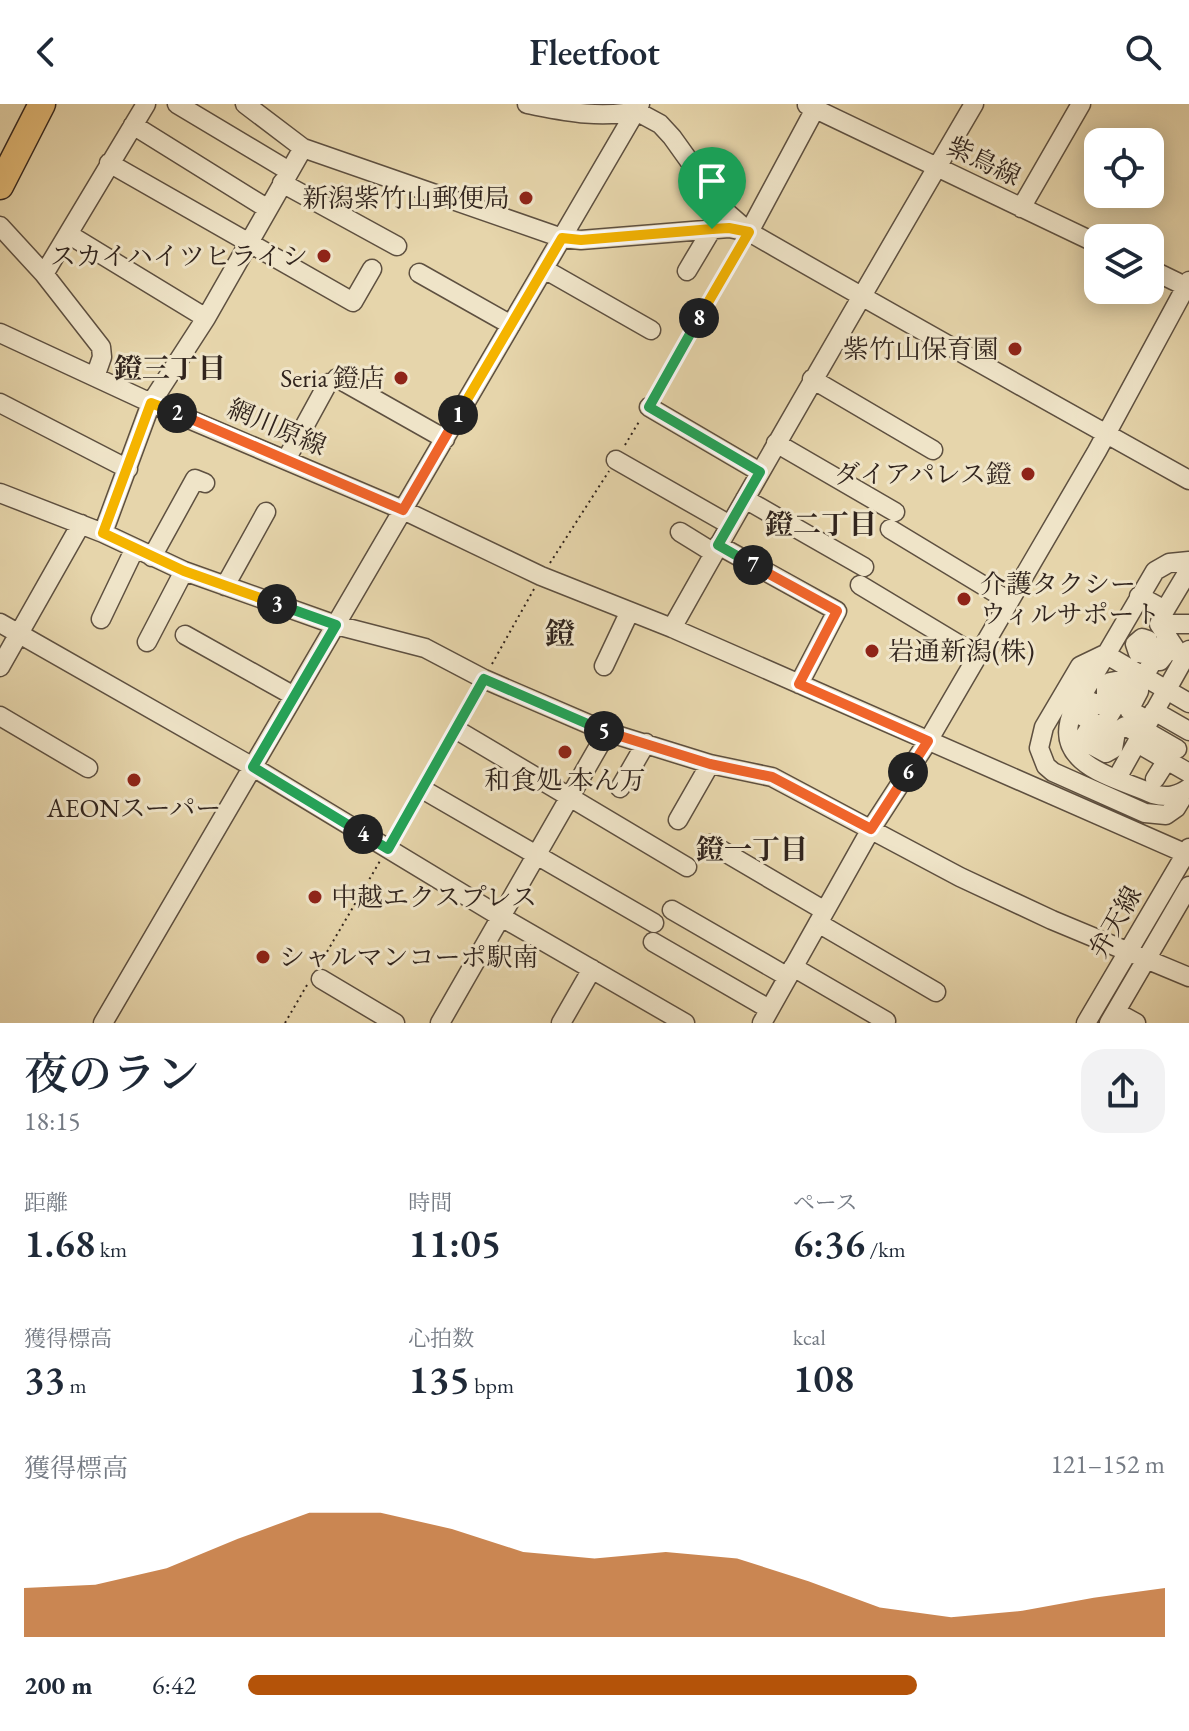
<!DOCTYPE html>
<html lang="ja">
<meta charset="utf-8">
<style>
body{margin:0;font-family:"EB Garamond","Noto Serif JP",serif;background:#f2f2f3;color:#1f2937;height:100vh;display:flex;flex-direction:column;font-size:30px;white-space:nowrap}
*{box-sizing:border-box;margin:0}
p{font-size:26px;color:#747a83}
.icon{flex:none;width:44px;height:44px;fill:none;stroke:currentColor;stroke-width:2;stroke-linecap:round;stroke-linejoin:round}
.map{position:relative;height:919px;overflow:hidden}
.panel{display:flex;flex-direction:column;background:#fff;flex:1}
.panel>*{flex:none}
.fabs{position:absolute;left:1084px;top:24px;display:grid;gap:16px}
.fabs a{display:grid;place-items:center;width:80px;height:80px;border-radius:16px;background:#fff;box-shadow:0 4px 20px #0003;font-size:40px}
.pin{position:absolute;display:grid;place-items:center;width:68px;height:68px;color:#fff;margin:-82px -34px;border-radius:50% 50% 50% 0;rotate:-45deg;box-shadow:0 0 8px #0007}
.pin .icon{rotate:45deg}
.km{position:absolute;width:40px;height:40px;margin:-20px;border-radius:50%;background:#222;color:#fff;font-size:22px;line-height:40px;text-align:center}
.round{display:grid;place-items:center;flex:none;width:84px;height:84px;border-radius:24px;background:#f2f2f3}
.overview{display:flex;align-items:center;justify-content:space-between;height:136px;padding:0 24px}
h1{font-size:44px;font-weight:600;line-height:60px}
.stats{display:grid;grid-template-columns:repeat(3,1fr);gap:12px;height:136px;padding:8px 24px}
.stats div{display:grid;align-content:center}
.stats b{font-size:40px;font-weight:600}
.stats small{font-size:22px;font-weight:400}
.stats p{font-size:22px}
.chart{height:224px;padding:16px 24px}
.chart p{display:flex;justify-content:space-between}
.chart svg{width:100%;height:144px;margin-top:8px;fill:#b45309;opacity:.7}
ul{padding:0 24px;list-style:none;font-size:26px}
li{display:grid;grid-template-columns:128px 96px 1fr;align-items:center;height:60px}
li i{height:20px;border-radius:10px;background:#b45309}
header{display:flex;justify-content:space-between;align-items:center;height:104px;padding:0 24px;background:#fff;font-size:36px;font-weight:600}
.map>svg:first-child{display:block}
</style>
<header><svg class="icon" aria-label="back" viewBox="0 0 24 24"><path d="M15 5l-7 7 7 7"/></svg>Fleetfoot<svg class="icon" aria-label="search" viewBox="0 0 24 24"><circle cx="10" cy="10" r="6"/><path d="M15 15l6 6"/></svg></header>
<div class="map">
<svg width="1189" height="919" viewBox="0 0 1189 919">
<rect width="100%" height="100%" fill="#e6d5ab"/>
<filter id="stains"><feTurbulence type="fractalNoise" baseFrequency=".0025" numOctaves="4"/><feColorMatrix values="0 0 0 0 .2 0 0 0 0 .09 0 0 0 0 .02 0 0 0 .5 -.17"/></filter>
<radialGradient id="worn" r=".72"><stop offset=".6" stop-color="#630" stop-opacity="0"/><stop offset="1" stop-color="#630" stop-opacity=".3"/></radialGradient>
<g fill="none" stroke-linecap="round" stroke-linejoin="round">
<g stroke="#5e5040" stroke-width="21">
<path id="minor" d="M177,0L289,67
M245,0L303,44L562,134L581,136L729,124L749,128C895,212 1042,294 1189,376
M527,0C564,7 598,15 636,7L660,20L672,33L725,107L749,128L815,5
M807,1L1098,140
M133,21L268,105
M109,59L353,198L372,165
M282,79L397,142
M1021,104L1081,0
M0,122L44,170L101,243L102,253L95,273
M68,130L206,214
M544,165L651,226
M1150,165L1189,184
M687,167L712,125
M419,169L511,221
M44,170L146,0
M0,229L151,299L403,406L541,472L672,524L1189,751
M337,274L445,335
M812,275L933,346
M0,299L128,365
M649,303L760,368
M776,339L895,408
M287,354L328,279
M616,356L730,421
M0,389L103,429L184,467L336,521L425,544L484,575L607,628L710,660L772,673L960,773L1052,816L1189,873
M745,395L864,463
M890,425L1009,497
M680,428L714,449
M103,429L151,299L206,214L303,44
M718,441L837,507L799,580
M152,453L195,375L205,379
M1189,457L1169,459L1155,467L1073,607C1050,661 1115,673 1153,690C1167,694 1177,692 1189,684
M860,481L978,552
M225,482L266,408
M1139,492L1165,506L1189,466
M101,515L135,444
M0,519L253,663L496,810L685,919
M672,524C771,348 872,174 974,0
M185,531L294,592
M147,538L184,467
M1138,549L1135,540L1142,534L1148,536L1149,546L1143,550
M1183,556L1159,520H1189
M604,562L629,509
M0,563L81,420
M1144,572L1153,557H1160L1164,552L1161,543L1153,542L1148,550L1153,557
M1081,593L1098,601L1106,594V585L1110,578L1121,576L1139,587L1129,606L1149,617
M1073,607L1093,618L1082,636L1106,649L1113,645L1116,628L1125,622L1141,631
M1154,607L1189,627
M0,612L88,664
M1144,626L1177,645
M462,629L687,763
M1137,639L1189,669
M1096,640L1098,630L1123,589
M1117,674L1189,546
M1155,675L1167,656
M620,684L646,639
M1187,686L1176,704L1166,711L1145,709L1053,668L1046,662L1039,644L1044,623L1080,562L1105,550L1189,599
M429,689L654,819
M678,716L710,660
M711,740L825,807
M672,806L788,873
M818,819L936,888
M653,838L769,905
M793,863L886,917
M321,875L395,919
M1116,908L1136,919
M103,919L640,0
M440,919L607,628
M561,919L592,865
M762,919L871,725L928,637L1097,347L1189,177
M1086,919L1189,744
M1109,919L1189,782"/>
</g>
<g stroke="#31241d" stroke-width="29">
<path id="highway" d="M0,82L42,0"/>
</g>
<path stroke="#31241d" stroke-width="2" stroke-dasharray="2 4" stroke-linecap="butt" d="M656,290L740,143
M625,341L640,316
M550,459L609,367
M492,560L534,485
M463,612L477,587
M427,675L450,635
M396,731L416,695
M321,858L380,757
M285,919L307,881"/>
<use href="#minor" stroke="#efe4c8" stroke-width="18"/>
<use href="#highway" stroke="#e3ba76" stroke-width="26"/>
</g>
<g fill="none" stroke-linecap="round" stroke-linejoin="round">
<g stroke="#fff" stroke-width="16">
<path id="split-1" d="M458,311L562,134L581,136L712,125"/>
</g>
<g stroke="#fff" stroke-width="16">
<path id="split-2" d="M177,309L403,406L458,311"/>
</g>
<g stroke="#fff" stroke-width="16">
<path id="split-3" d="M177,309L151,299L103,429L184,467L277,500"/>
</g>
<g stroke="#fff" stroke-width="16">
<path id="split-4" d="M277,500L336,521L253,663L363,730"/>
</g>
<g stroke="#fff" stroke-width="16">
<path id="split-5" d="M363,730L388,745L484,575L604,627"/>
</g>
<g stroke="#fff" stroke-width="16">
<path id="split-6" d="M604,627L710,660L772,673L871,725L908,668"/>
</g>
<g stroke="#fff" stroke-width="16">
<path id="split-7" d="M753,461L837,507L799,580L928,637L908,668"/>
</g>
<g stroke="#fff" stroke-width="16">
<path id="split-8" d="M699,214L649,303L760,368L718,441L753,461"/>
</g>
<g stroke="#fff" stroke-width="16">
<path id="split-9" d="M699,214L749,128L729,124L712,125"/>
</g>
<use href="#split-1" stroke="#f5b400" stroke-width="10"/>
<use href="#split-2" stroke="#f0652b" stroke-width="10"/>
<use href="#split-3" stroke="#f5b400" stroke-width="10"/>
<use href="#split-4" stroke="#22a559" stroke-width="10"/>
<use href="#split-5" stroke="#22a559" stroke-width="10"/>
<use href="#split-6" stroke="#f0652b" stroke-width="10"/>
<use href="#split-7" stroke="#f0652b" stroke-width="10"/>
<use href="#split-8" stroke="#22a559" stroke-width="10"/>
<use href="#split-9" stroke="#f5b400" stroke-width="10"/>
</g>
<g fill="#8f2418" stroke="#efe4c8" stroke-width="3">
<circle cx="526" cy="94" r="8"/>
<circle cx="324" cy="152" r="8"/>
<circle cx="1015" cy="245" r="8"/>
<circle cx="401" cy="274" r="8"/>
<circle cx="1028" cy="370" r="8"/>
<circle cx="964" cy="495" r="8"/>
<circle cx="872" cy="547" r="8"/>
<circle cx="565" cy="648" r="8"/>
<circle cx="134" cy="676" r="8"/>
<circle cx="315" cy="793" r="8"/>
<circle cx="263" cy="853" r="8"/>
</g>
<g text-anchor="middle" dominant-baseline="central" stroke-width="6" stroke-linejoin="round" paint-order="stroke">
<g font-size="26" fill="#31241d" stroke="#efe4c8">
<text transform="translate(984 57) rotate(26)">紫鳥線</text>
<text transform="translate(277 323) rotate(23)">網川原線</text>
<text transform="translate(1115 818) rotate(-60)">弁天線</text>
</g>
<g font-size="26" fill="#31241d" stroke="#efe4c8" text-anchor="end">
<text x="510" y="94">新潟紫竹山郵便局</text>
<text x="308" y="152">スカイハイツヒライシ</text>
<text x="999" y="245">紫竹山保育園</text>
<text x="385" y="274">Seria 鐙店</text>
<text x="1012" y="370">ダイアパレス鐙</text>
<text x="980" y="480" text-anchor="start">介護タクシー<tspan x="980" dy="30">ウィルサポート</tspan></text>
<text x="888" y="547" text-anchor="start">岩通新潟(株)</text>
<text x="565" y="676" text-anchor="middle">和食処 本ん万</text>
<text x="134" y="704" text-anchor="middle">AEONスーパー</text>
<text x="331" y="793" text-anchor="start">中越エクスプレス</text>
<text x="279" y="853" text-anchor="start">シャルマンコーポ駅南</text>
</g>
<g font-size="28" font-weight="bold" fill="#31241d" stroke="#efe4c8">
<text x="170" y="264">鐙三丁目</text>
<text x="821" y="420">鐙二丁目</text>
<text x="752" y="745">鐙一丁目</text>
</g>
<g font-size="30" font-weight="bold" fill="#31241d" stroke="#efe4c8">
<text x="560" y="529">鐙</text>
</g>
</g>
<rect width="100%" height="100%" filter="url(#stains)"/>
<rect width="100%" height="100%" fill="url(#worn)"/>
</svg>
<div class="fabs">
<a><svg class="icon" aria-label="locate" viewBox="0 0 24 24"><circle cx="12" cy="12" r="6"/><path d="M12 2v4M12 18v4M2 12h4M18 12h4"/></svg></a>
<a><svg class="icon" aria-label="layers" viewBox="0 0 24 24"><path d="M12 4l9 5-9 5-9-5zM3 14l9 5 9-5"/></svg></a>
</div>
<div class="pin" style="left:712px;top:125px;background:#1e9e55"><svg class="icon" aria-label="arrive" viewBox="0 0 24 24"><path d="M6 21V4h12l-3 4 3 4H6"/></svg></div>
<b class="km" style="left:458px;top:311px">1</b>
<b class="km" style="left:177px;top:309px">2</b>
<b class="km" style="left:277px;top:500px">3</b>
<b class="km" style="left:363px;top:730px">4</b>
<b class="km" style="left:604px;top:627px">5</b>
<b class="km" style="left:908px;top:668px">6</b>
<b class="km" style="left:753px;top:461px">7</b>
<b class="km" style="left:699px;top:214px">8</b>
</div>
<section class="panel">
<div class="overview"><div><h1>夜のラン</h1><p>18:15</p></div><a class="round"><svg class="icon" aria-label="share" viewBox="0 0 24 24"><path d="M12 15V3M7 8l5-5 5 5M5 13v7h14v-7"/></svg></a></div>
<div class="stats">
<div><p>距離</p><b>1.68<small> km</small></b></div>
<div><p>時間</p><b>11:05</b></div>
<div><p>ペース</p><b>6:36<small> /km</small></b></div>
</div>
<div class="stats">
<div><p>獲得標高</p><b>33<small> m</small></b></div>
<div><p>心拍数</p><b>135<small> bpm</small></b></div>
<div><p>kcal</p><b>108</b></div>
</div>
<div class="chart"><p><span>獲得標高</span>121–152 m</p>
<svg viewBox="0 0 160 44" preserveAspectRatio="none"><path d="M0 44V29L10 28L20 23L30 14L40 6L50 6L60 11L70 18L80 20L90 18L100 20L110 27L120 35L130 38L140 36L150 32L160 29V44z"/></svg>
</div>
<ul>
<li><b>200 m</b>6:42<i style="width:73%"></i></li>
</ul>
</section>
